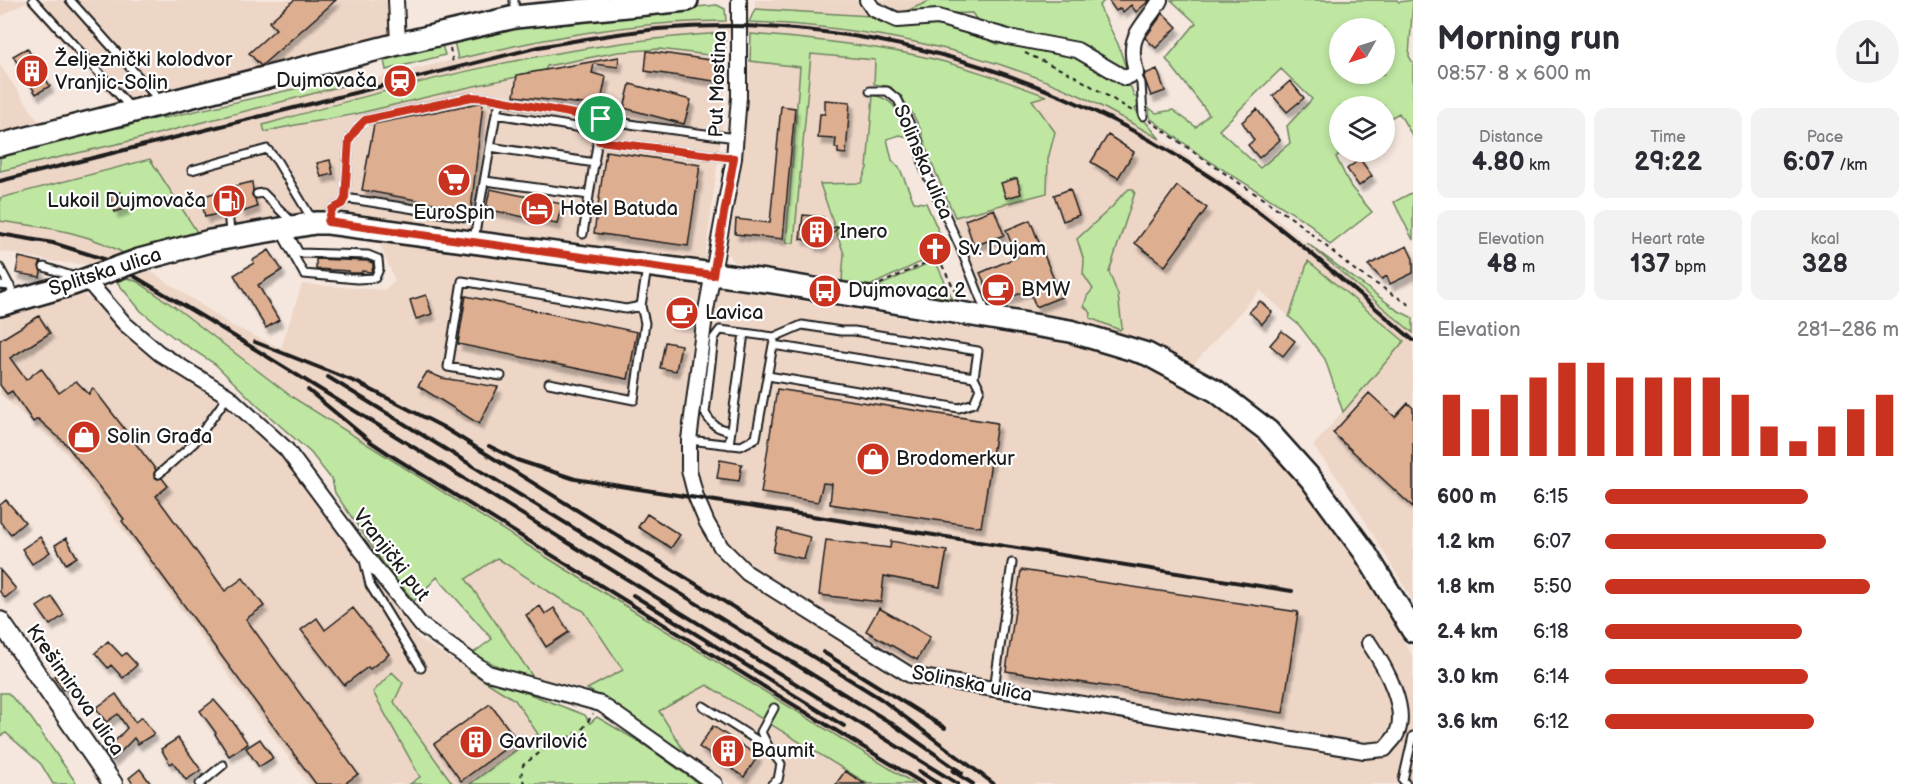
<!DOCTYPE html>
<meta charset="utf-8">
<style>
body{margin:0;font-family:"Balsamiq Sans",sans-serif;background:#f2f2f3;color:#2b2b33;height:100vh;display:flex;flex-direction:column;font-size:22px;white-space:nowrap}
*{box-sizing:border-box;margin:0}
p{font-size:20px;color:#7c7c81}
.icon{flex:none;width:33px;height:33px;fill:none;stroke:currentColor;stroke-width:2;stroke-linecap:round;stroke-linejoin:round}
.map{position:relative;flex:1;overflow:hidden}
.side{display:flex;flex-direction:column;background:#fff;width:510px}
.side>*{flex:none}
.needle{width:39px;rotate:231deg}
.fabs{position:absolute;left:1329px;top:18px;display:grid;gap:12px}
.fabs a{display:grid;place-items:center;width:66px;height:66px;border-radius:50%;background:#fff;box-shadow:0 3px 9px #0003;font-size:30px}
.pin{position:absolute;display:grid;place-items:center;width:51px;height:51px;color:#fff;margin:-26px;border:3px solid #fff;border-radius:50%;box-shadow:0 2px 6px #0007}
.round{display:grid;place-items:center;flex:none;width:63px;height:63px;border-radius:32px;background:#f2f2f3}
.head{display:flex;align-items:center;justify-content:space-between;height:102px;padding:0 24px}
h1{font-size:33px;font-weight:600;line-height:45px}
.stats{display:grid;grid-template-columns:repeat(3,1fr);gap:9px;height:102px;padding:6px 24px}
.stats div{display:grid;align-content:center;border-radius:12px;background:#f2f2f3;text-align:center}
.stats b{font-size:26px;font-weight:600}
.stats small{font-size:16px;font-weight:400}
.stats p{font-size:16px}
.chart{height:168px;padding:12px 24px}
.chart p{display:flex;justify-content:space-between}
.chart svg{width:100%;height:108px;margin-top:6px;stroke:#c8321e;stroke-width:6}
ul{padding:0 24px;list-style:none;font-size:20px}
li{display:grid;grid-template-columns:96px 72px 1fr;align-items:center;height:45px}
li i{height:15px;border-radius:8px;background:#c8321e}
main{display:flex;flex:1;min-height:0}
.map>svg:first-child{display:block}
</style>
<main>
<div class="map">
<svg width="1413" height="784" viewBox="0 0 1413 784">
<defs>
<filter id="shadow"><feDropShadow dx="3.5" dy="6" stdDeviation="1.5" flood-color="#0004"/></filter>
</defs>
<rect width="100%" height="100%" fill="#f5e7de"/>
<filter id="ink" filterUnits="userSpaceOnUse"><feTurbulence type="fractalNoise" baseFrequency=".0167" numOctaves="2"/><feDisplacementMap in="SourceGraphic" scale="12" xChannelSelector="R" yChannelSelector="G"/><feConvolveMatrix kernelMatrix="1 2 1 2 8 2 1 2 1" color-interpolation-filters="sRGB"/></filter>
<g filter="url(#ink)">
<path fill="#eed6c7" d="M0,0H389L391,21L389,32L383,40L118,105L26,2L0,17Z
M755,0H862L871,16L755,9Z
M871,0H932L897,15L877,7Z
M677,21L764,23L843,29L926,44L1020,72L1083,97L1160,139L1256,202L1413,333V601L1345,488L1313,446L1403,341L1308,261L1289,317L1260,290L1193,365L1135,339L1080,324L992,309L985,304L979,293L955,217L1047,193L1048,159L1055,133L1032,99L1045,96L994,77L916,55L835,42L725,33L614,43L489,66L341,102L263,125L265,132L284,126L363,112L503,78L544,72L547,66L618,52L659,49L725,57L724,114L704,266L356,218L199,235L44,188L0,198V171L134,140L350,84L496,50L617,28Z
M811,54L875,60L867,168L861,184H820L844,254L842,280L734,262L727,253L742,158L750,61L800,66L786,242L794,243Z
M0,65L40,123L0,133Z
M0,221L71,231L116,248L233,326L281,348L302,284L384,290L395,281L377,238L715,287L1077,346L1153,371L1229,415L1297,478L1358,562L1413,657V784H915L562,567L292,397L179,310L138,282L94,265L56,262L0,251Z
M77,292L94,300L133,344L230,408L278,452L418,638L515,700L538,734L470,784H453L394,701L373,692L421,778L410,784H308L67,454L0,394V314Z
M497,558L565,602L584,611L623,671L587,689L535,680L466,579Z
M707,685L754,714L868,784H729L686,754L658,711Z"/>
<path fill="#bfe7a2" stroke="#6e825f" stroke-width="1.5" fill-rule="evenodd" d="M932,0H1105L1099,6L1118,44L1127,71L980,24L972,13L897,15Z
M1171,0H1397L1399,2L1413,0L1409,56L1413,63V137L1399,113L1385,121L1384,106H1340V152H1343L1336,157L1351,187L1372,212L1330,245L1310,224L1203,157L1150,118L1149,108L1156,113L1173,110L1196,127L1209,114L1166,59L1196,23ZM1340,28H1384V74H1340ZM1281,69L1312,99L1287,126L1290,143L1260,168L1219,130Z
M717,5L725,9L726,21C636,21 546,37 458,59L454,41L559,20Z
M755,9L871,16L878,21L898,26L941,25L981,36L997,44L1022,45L1072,55L1103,74L1131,87L1134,96L1138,99V106L1135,109L1160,139C1135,125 1109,110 1083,97C980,49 862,26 749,22Z
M725,33V57L659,49L618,52L547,66L544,72C483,82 424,98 364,112C331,120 297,123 265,132L263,125C414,81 567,42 725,33Z
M751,34C806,39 861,44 915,55C960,64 1003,80 1046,96L1032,100L1055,132L1048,159L1047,193L955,217L929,157L921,130L910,109L891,87L874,84L875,60L811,54L794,243H786L800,67L750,61Z
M442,45L445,55L386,70L384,60Z
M348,77L350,84L134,140L0,171V157C36,149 70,138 105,129C113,127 122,129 128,126C138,122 153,114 164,118Z
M873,95C898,100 899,115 908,137L900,135L887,139L892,160L900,169L914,202L926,203L947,250L861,290L847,287L842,280L844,254L820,184L861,183L867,168Z
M150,159L199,235L130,257C91,232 45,227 0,221V198Z
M1129,189H1133L1135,192L1109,272L1118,295L1122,327L1120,330L1090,318L1091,313L1084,306L1087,296L1093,289L1083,274L1084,261L1077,239L1113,206L1119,198Z
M1413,192V240L1394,202Z
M1307,243L1397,310L1413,318V333Z
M935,260L954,302L870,290Z
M1308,261L1404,341L1343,412L1325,359L1299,325L1289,317Z
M127,278L138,282L179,310L292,397L562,567L915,784H868L707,685L659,711L686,754L658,737L605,699L587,689L623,670L584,611L565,602L497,558L466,579L535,680L500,667L472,654L492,639L437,577L414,601L386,567L335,493L332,480L311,453L259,407L215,364L173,337L141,311L117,282Z
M469,671L585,715L590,723L597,717L643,744L699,784H470L538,734L515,700Z
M392,672L403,683L394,702L453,784H410L420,777L373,692Z
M0,693H8L31,718L77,784H53L41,764L6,733L0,736Z"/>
<path fill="#deae90" stroke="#1c1c1c" stroke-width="1.5" filter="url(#shadow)" d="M294,0H336L261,66L249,53L276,29L269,22Z
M1108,0H1150L1136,12L1131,5L1123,12L1120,8L1116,11Z
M1163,13L1177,27L1156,48L1145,38Z
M27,48L50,86L36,94L13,56Z
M647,51L724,62L721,82L645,71Z
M619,57L618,67L594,64L592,73L606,77L600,106L514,96L517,75Z
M1157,69L1165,91L1151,96L1144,77L1145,74Z
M1290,81L1304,98L1287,112L1273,96Z
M630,84L691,100L684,124L624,108Z
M825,100L850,102L846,154L838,153V148H835L836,139L818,138L820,114H825Z
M479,103H483L471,210L362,190L374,124Z
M781,106L795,108L783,239L735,234L736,219L770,223Z
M1257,109L1280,140L1259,158L1248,145L1254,140L1242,122Z
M1108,135L1134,152L1118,178L1091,162Z
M606,151L700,165L688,246L594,233Z
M1360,159L1372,176L1359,186L1347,169Z
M330,160L333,174L321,177L317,163Z
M1017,178L1021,194L1006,198L1001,183Z
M252,182L253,190L252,195L255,199L257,207L242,212L240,204L233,206L227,204L220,209L221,213L205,217L201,197L217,192L218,198L237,192L235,186Z
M1177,186L1207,208L1165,266L1135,243Z
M490,189L562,204L557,224L486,209Z
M1070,189L1079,215L1063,221L1054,195Z
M120,192L126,208L115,212L110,196Z
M994,209L1004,235L974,246L965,220Z
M803,215L823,217L827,230L839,226L822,246L812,245V241L800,239Z
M1030,220L1061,297L1036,307L1029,289L995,305L980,273L1017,257L1006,230Z
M1407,246L1413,259V273L1390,284L1387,276L1382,279L1368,265Z
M269,250L282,270L258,285L279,320L266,328L234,275L254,263L253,260Z
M19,257L41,262L39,266L41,272L40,277L16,273Z
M316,259L367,261L373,263V268L371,272L362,271L361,273H349V271L316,269Z
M426,295L432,314L416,319L410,300Z
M466,296L637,332L628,379L458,344Z
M1260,301L1272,312L1262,324L1249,312Z
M672,302L693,303L691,325L670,323Z
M39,316L50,333L10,358L26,380L41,368L59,393L76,381L89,394L93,388L156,470L154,473V477L158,479L162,478L168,486L156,496L225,591L243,578L264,606L246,619L358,774L344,784H316L122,521L124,519L65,443L38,419L33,422L12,391L7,394L0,385V340Z
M1282,331L1295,341L1283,356L1270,345Z
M665,342L681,345L676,371L660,368Z
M427,372L442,378L498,387L479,424L418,386Z
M777,389L997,423L981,527L830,504L832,484L823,483L818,502L761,493Z
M1369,393L1395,417L1408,403L1413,408V507L1333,433Z
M720,460L742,464L739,481L717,478Z
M6,500L25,522L11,534L0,522V505Z
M647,514L680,535L671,548L638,527Z
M778,529L810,537L804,559L773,552Z
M40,537L50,552L32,564L22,549Z
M66,538L77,557L66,564L55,545Z
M826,540L890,548L891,541L947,551L940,587L884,576L881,602L819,595Z
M0,570L16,589L5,598L0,592Z
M1021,570L1298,612L1283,713L1006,671Z
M52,597L64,615L50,625L37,607Z
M540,606L545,614L554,608L569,632L546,647L526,615Z
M353,608L389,654L370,669L368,667L344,685L301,630L317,618L325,630Z
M879,608L930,637L917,660L866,631Z
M108,641L122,656L126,653L137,665L123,678L111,665L108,668L95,653Z
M64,669L73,683L63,690L54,676Z
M116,694L135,722L142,717L154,734L138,744L134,738L113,760L105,752L127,728L118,714L106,722L96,708Z
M214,700L233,722L248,744L229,756L215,734L216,733L200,711Z
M490,704L517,740L461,781L434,744Z
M713,726L758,756L744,777L699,747Z
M178,738L201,770L186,780L173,762L170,764L161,749Z
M260,739L273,758L259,767L246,748Z
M140,769L151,784H133L129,778Z
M845,771L865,784H836Z"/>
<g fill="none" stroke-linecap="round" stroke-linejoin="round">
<g stroke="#1c1c1c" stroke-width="11">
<path id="service" d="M33,0L131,108
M70,0L160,101
M514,0L515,14
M1136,73L1141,83L1143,116
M870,91H887L898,100L918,141L924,168L960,247L986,312
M496,114L600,131
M599,141L734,158
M490,147L595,163
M192,170L267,149L277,161L313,221
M485,181L589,195
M257,194L263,193L292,222
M345,198L478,219
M228,209L230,234
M328,221L332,209L342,204L345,198L349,140L358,127L365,120L472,97L489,98L503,101
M280,231L304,274L357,279L375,278L379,269L378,259L368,255L299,253L287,231
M583,234L601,119
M474,239L496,114L500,104L503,101L636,125L736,138
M44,267L75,277
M0,268L16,298
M0,285L10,286
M774,337L802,325L841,331H854L978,351L974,377
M501,376L448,367L462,281L626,309L641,306L647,268
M549,383L634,400L645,323L641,306
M731,431C717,429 712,425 705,413L714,338L720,330L744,333
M689,440L741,446L756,438L773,345L974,377L980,389L974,403L959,408L768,376
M729,445L744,333L774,337V341
M159,474L194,443L228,396
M364,560L370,585L421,668
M994,689L1012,563
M703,706L769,748L781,764L778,780L772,784
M768,746L761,732L774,708
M200,784L223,765
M1406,784L1403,780L1413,736"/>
</g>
<g stroke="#1c1c1c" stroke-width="18">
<path id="minor" d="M396,0L398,44
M739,0V97L734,158L705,316L689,440V470L696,497L707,523L721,547L747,573L910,675L1364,751L1385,749C1388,745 1392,741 1395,737C1411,711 1384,665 1369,643
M867,0L873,9L897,20L938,17L1008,37L1077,50L1125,78L1136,73C1135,66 1132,57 1133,49C1133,31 1152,16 1160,0
M86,279L125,324L159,353L228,396L286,449L362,551L421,625L488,673L601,704L715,784"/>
</g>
<g stroke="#1c1c1c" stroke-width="22">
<path id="secondary" d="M0,621L113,784"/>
</g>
<g stroke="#1c1c1c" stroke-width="26">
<path id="primary" d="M0,145L398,44L515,17L687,0
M139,260L210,241L315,223H328L766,281L1070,331L1147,354L1216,391L1268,431L1311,479L1364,551L1413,631
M0,305L73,284L106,272"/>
</g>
<path stroke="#1c1c1c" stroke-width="2" stroke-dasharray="4.5 4.5" stroke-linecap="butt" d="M450,48L453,63
M1025,53L1073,75L1134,112
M1149,120L1199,156L1293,219L1356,271L1413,307
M938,257L958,297
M880,284L951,251
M525,784L521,777L523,765L542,751L582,730L593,714"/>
<use href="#service" stroke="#fff" stroke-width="7"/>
<use href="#minor" stroke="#fff" stroke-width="14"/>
<use href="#secondary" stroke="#fff" stroke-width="18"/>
<use href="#primary" stroke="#fff" stroke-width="21"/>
<path stroke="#1c1c1c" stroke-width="4" d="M0,181L539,47C578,40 618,33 658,29C853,12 1052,70 1213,179C1284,227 1348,285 1413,340
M0,234L53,243L107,260L208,320L958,784
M255,342L358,383L443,427L881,699L994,784
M328,377L891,723L962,773
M308,390L371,442L392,456L784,699L924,784
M489,446L517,460L575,479L1292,591
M633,595L844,726
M823,652L945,728
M919,771L939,784
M953,771L973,784"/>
<g stroke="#1c1c1c" stroke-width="26" stroke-linecap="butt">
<path id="primary-bridge" d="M106,272L139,260"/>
</g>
<use href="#primary-bridge" stroke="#fff" stroke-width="21"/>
</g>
</g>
<g fill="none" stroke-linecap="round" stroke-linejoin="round" filter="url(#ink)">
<g stroke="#fff" stroke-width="12">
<path id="route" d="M472,97L489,98L601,119L599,141L734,158L713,275L328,222L332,209L342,204L345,198L349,140L358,127L365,120Z"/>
</g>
<use href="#route" stroke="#c8321e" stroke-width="8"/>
</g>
<defs>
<g id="building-disc" transform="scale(1.725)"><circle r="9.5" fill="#c8321e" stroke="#fff"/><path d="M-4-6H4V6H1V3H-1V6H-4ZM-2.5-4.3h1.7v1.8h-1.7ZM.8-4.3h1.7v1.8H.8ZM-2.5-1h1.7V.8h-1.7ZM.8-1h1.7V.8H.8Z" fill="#fff"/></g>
<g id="station-disc" transform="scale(1.725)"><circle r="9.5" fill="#c8321e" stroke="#fff"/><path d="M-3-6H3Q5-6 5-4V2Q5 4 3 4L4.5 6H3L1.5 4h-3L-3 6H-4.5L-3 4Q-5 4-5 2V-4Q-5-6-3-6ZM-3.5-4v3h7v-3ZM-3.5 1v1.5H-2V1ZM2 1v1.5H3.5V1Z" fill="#fff"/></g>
<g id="supermarket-disc" transform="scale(1.725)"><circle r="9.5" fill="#c8321e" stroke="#fff"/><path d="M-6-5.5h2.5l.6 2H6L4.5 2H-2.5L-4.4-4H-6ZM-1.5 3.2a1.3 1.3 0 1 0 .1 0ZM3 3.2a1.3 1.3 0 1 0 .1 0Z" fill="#fff"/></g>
<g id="fuel-disc" transform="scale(1.725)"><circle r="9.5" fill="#c8321e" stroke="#fff"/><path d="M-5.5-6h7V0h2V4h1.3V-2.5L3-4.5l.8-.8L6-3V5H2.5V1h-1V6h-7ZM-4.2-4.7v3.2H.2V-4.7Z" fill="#fff"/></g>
<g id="hotel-disc" transform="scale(1.725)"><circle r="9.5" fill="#c8321e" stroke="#fff"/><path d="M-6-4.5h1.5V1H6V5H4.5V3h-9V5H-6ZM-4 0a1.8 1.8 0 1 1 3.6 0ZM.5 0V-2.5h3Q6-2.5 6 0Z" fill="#fff"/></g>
<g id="church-disc" transform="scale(1.725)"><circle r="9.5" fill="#c8321e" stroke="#fff"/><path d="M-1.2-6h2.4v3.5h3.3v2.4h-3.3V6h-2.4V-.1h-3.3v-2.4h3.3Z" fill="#fff"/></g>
<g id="cafe-disc" transform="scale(1.725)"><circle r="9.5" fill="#c8321e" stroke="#fff"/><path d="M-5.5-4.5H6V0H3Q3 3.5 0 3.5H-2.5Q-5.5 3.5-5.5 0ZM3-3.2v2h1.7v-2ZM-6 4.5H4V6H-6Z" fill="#fff"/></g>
<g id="bus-disc" transform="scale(1.725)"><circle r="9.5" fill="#c8321e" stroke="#fff"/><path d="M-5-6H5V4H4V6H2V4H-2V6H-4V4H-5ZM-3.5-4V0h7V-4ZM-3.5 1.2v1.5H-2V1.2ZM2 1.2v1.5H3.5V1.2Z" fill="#fff"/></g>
<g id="shop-disc" transform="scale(1.725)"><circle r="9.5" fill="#c8321e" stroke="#fff"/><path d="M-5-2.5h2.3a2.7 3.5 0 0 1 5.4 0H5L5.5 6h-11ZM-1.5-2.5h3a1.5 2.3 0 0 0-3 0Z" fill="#fff"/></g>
</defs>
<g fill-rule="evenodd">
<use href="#building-disc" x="32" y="71"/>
<use href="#station-disc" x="400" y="81"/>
<use href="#supermarket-disc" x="454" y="180"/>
<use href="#fuel-disc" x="229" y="201"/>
<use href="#hotel-disc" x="537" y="209"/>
<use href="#building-disc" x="817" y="232"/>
<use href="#church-disc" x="935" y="249"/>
<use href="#cafe-disc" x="998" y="290"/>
<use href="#bus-disc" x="825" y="291"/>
<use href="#cafe-disc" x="682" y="313"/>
<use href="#shop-disc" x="84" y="437"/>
<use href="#shop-disc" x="873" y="459"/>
<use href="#building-disc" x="476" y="742"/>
<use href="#building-disc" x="728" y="751"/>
</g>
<g text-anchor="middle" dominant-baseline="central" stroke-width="4.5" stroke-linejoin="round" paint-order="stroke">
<g font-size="20" fill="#1c1c1c" stroke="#fff" text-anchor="start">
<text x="55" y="60">Željeznički kolodvor<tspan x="55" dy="23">Vranjic-Solin</tspan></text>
<text x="377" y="81" text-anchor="end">Dujmovača</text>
<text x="206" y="201" text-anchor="end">Lukoil Dujmovača</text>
<text x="560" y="209">Hotel Batuda</text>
<text x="454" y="213" text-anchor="middle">EuroSpin</text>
<text x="840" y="232">Inero</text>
<text x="958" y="249">Sv. Dujam</text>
<text x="1021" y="290">BMW</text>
<text x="848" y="291">Dujmovaca 2</text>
<text x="705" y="313">Lavica</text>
<text x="107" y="437">Solin Građa</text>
<text x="896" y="459">Brodomerkur</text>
<text x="499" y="742">Gavrilović</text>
<text x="751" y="751">Baumit</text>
</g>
<g font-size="20" fill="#1c1c1c" stroke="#fff">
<text transform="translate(718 84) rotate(-88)">Put Mostina</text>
<text transform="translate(923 162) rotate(67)">Solinska ulica</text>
<text transform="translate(105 272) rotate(-18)">Splitska ulica</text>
<text transform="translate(391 555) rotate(52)">Vranjički put</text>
<text transform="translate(972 684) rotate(11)">Solinska ulica</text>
<text transform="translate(75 690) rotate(55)">Krešimirova ulica</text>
</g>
</g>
</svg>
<div class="fabs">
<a><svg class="needle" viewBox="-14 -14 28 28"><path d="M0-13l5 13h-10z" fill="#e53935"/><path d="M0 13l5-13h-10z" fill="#7c7c81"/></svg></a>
<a><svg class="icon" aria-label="layers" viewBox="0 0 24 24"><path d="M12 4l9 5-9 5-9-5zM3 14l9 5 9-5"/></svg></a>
</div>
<div class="pin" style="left:601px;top:119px;background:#1e9e55"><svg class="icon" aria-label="arrive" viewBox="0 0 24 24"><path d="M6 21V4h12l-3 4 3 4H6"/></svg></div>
</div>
<section class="side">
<div class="head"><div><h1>Morning run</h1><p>08:57 · 8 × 600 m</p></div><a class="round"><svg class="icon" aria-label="share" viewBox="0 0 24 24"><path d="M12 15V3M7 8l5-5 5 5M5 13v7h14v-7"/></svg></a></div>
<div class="stats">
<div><p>Distance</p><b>4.80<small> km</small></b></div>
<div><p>Time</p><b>29:22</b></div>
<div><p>Pace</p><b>6:07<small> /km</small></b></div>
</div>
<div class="stats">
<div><p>Elevation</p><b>48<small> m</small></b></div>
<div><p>Heart rate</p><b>137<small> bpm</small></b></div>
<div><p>kcal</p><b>328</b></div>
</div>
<div class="chart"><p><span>Elevation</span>281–286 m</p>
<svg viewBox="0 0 160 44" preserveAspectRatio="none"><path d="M5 44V19M15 44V25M25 44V19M35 44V12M45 44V6M55 44V6M65 44V12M75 44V12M85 44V12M95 44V12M105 44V19M115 44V32M125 44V38M135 44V32M145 44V25M155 44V19"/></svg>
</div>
<ul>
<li><b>600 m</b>6:15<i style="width:69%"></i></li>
<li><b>1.2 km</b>6:07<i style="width:75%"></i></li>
<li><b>1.8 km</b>5:50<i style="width:90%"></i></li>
<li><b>2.4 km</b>6:18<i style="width:67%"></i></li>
<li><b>3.0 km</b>6:14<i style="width:69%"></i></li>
<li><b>3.6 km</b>6:12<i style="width:71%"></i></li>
</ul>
</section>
</main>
